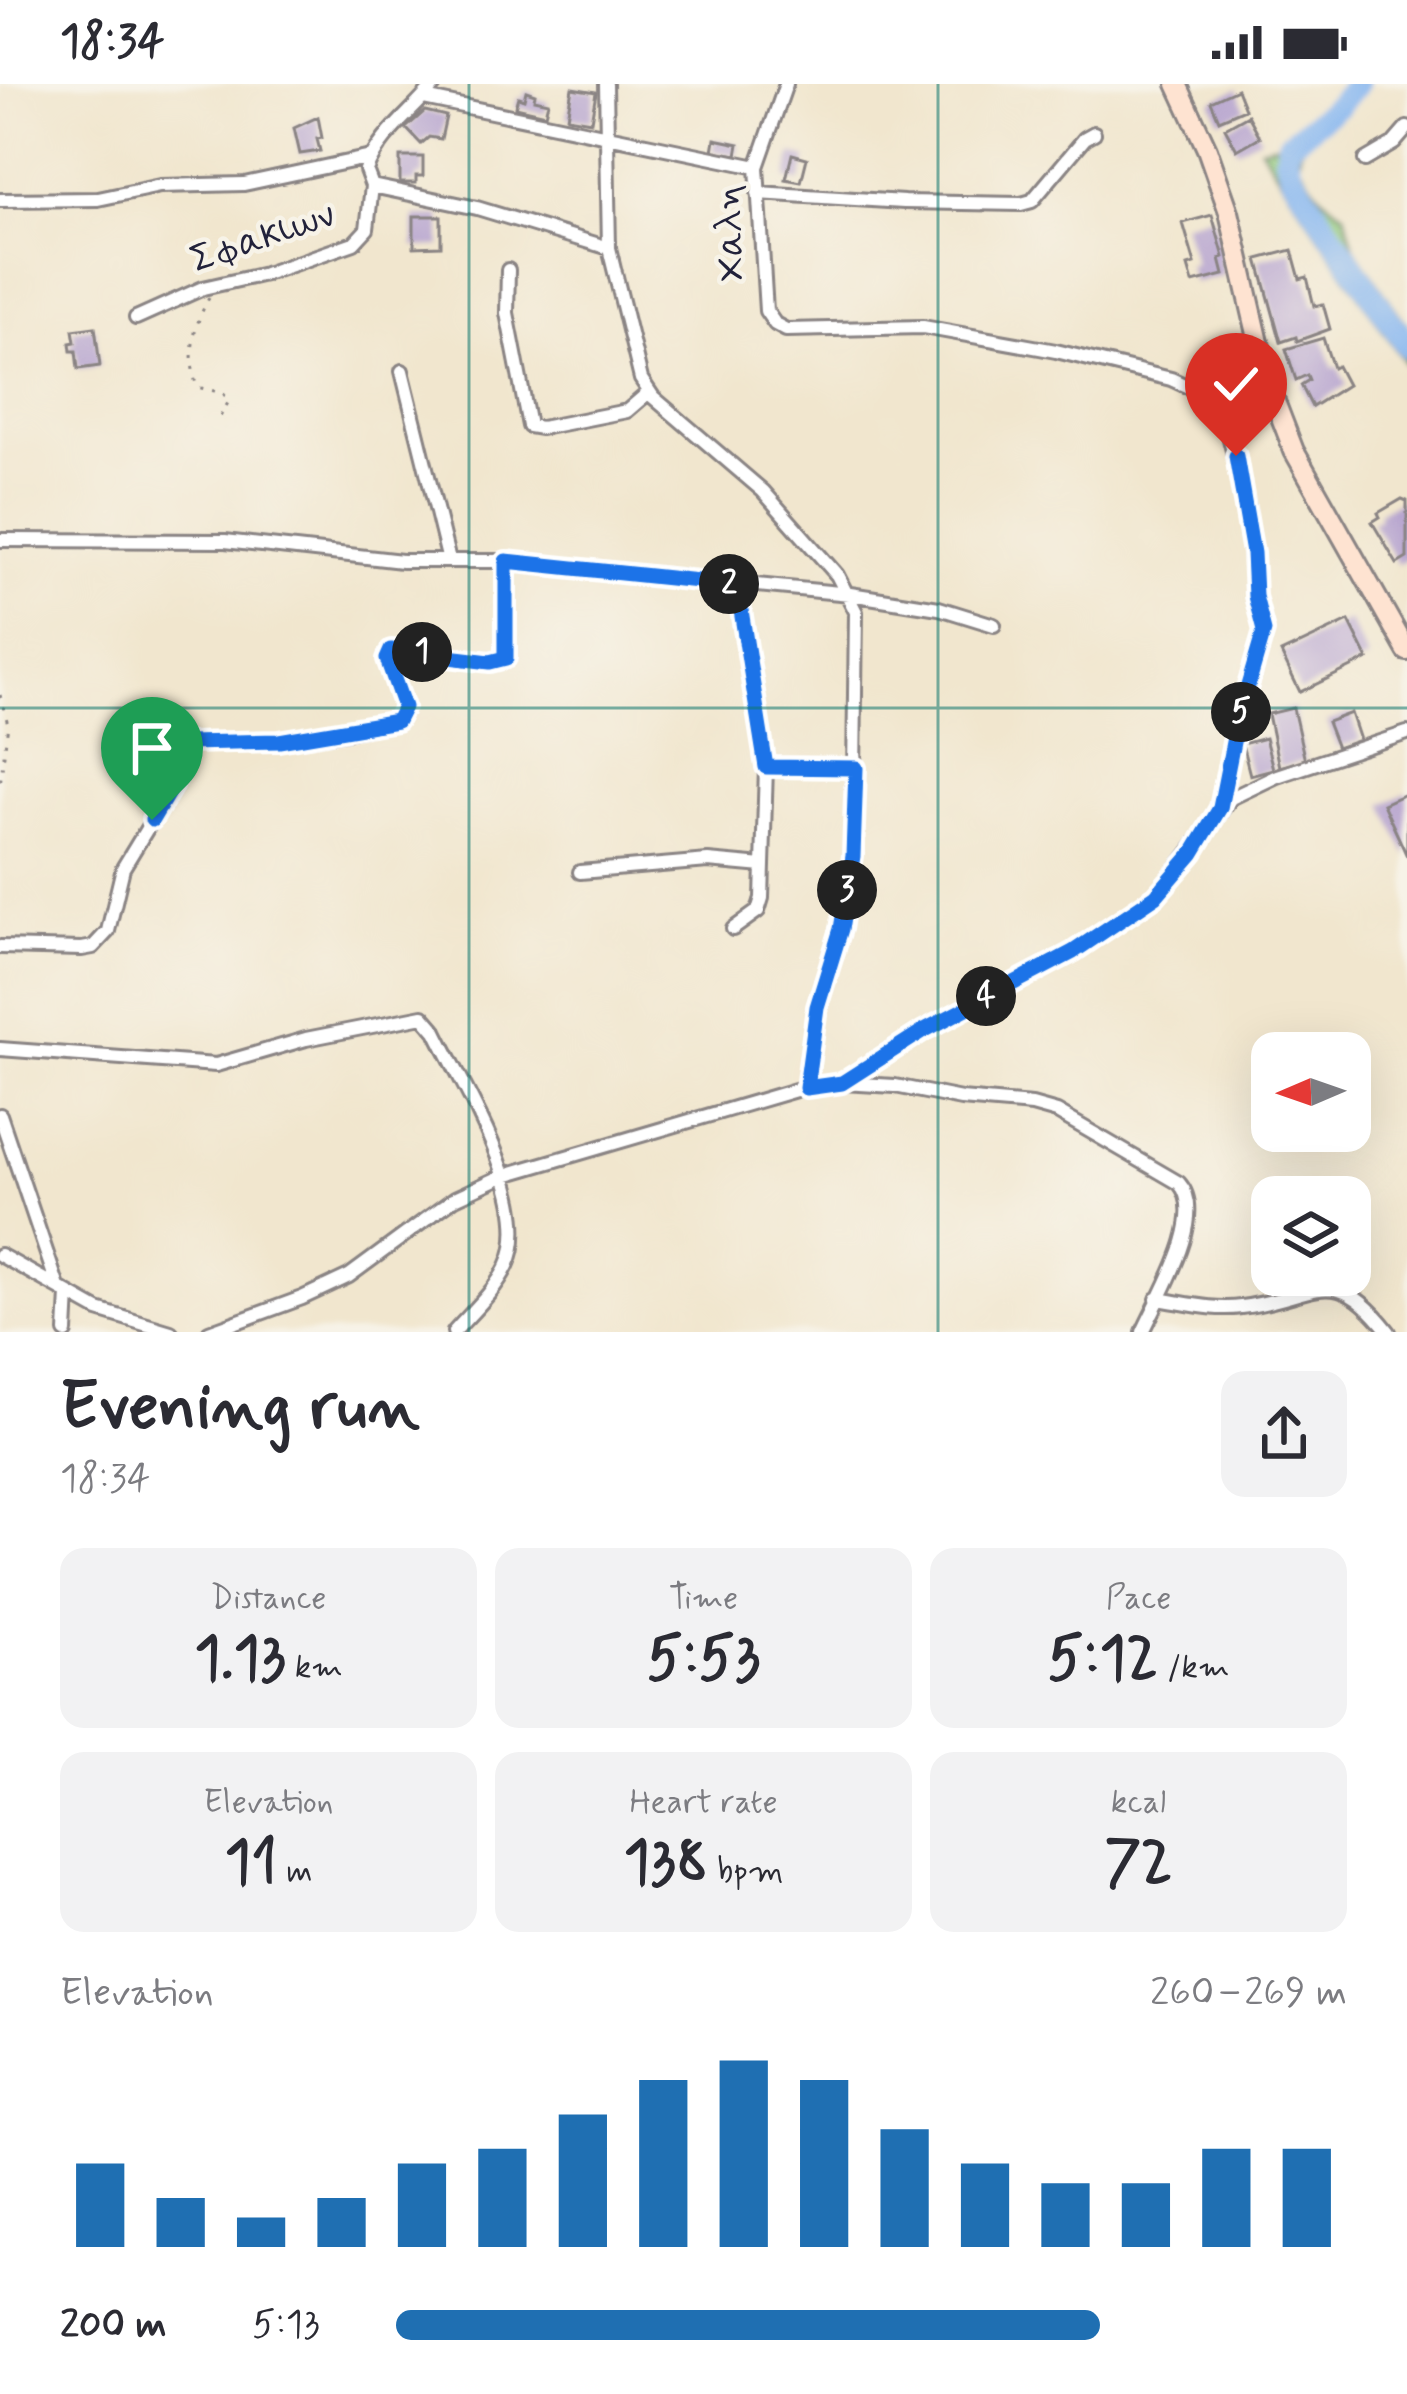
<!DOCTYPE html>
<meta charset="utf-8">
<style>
body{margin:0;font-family:Mynerve,sans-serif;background:#f2f2f3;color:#2b2b33;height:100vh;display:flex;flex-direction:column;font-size:45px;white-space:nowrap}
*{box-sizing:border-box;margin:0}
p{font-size:39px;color:#7c7c81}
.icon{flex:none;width:66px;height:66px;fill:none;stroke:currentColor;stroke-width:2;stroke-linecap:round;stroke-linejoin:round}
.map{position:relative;height:1248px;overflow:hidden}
.sheet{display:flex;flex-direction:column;background:#fff;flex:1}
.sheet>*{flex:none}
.needle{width:78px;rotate:268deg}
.controls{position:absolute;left:1251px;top:948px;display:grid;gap:24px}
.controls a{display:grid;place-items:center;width:120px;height:120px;border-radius:24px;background:#fff;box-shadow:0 12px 48px #0002;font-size:60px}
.pin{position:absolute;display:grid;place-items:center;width:102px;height:102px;color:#fff;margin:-123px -51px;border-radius:50% 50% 50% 0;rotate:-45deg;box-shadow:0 0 12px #0007}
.pin .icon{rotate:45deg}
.km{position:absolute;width:60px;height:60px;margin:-30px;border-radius:50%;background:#222;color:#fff;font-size:33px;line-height:60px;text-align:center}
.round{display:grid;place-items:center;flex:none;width:126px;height:126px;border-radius:24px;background:#f2f2f3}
.overview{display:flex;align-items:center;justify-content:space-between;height:204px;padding:0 60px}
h1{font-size:66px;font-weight:800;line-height:90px}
.figures{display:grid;grid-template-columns:repeat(3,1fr);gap:18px;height:204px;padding:12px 60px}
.figures div{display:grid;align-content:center;border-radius:24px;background:#f2f2f3;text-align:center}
.figures b{font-size:60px;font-weight:800}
.figures small{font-size:33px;font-weight:400}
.figures p{font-size:33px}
.chart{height:336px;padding:24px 60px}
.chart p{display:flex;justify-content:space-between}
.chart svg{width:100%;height:216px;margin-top:12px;stroke:#1f6fb2;stroke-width:6}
ul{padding:0 60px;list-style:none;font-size:39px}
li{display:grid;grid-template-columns:192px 144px 1fr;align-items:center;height:90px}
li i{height:30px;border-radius:15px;background:#1f6fb2}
.status{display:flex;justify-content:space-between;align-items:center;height:84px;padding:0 60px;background:#fff;direction:ltr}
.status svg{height:33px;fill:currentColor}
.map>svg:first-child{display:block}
</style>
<div class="status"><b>18:34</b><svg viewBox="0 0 49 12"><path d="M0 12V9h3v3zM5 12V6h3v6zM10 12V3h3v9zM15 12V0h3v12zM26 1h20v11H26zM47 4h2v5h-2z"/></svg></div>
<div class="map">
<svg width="1407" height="1248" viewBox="0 0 1407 1248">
<rect width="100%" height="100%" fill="#f7f3e8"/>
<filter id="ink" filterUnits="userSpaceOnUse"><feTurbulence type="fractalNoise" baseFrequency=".00833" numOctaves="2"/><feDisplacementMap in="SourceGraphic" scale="24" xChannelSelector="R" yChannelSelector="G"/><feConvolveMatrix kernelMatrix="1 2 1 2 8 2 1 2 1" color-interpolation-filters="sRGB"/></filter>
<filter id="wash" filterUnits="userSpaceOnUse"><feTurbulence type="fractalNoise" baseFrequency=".004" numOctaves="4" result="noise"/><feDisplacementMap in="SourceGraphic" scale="48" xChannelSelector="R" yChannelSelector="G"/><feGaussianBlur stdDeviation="2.7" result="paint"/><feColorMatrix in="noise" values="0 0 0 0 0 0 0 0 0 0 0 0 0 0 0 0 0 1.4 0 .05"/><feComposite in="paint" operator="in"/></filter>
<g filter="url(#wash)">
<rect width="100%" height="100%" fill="#f1e6ce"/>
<path fill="#90c87b" stroke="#59755b" stroke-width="3" d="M1323,28L1325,39L1302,58L1298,79C1310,99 1323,117 1345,129L1354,164L1407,242V282L1260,63L1278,59Z"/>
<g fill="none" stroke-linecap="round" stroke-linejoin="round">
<path stroke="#84b5f0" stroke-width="24" d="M1356,0L1339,20L1289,59L1286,73L1292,91L1407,262"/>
</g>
<g id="blocks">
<path fill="#b7a5cf" d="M572,4L596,8L591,37L567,33Z
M1237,5L1245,25L1219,36L1211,17Z
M526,7L535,10L534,15L548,18L545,30L515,23L518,13L524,15Z
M425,27L446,32L441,55L429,53L421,60L406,44Z
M1248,31L1260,53L1237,66L1225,44Z
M318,33L322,54L317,55L320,67L300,70L294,44Z
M715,55L739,60L737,71L713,67Z
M792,70L807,74L801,98L786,95Z
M400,73H423V92H416V99H400Z
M1212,131L1224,173L1220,175L1224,191L1193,199L1188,182L1195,180L1183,139Z
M414,132H441V162L414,163Z
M1292,166L1300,195L1307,193L1314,222L1323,220L1330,245L1297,257L1296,253L1281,258L1258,175Z
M95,243L100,282L78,285L76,267H71L70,259L75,258L73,246Z
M1323,254L1333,284L1337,282L1347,301L1312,323L1301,301L1309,296L1307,291L1296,296L1286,265Z
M1402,415L1407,417V474L1397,480L1372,438L1380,433L1378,429Z
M1349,537L1368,575L1300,608L1281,569Z
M1293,624L1305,677L1279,683L1268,630Z
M1351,629L1360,656L1337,664L1327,638Z
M1265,654L1273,685L1250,691L1242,660Z
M1407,709V772L1383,720Z"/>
</g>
</g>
<g filter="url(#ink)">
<use href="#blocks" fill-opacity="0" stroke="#8a8484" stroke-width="3"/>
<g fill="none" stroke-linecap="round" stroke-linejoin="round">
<g stroke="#8a8484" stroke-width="18">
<path id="minor" d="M435,0C411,30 380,50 366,86L372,102L477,124L609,164
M606,0L609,164L641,295L653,313L763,407L837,491L856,528L853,772L841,845L817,923L806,1003
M786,0L757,83L766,227L775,240L786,246L923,243L1056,267L1171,295L1226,320
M424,14L757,83
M1365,76L1394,59L1407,44
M758,109L904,118L1021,120L1032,117L1085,54L1094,49
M0,116L98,115L160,102L244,100L371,73
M508,186L507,229L529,342L541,344L627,327L649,308
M136,234L203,204L265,190L354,159L367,145L372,102
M402,287L449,477
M0,456L225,457L402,477H506L850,510L939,524L994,541
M766,683L856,684
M1221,723L1236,643L1264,546L1255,511L1247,422L1229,351L1226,320L1239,311L1269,302
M580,788L708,777L763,782
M733,845L758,827L762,814L766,683L737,501
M0,863L82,865L93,863L108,847L123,784L168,710L187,659L279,657L347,648L397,637L404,623L387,575L391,566L490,578L506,574V477
M0,965L216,981L306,955L423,932L436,947C464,1005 538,1120 507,1182C495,1207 472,1228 454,1248
M843,998L923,947L1073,867L1156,812L1231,714L1277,692L1407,649
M0,1031L58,1203
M0,1171L98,1226L171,1248
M1157,1215C1185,1219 1214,1227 1241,1223C1317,1214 1332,1175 1389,1248
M66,1248L68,1210
M209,1248L302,1214L349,1192L455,1114L505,1091L806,1003L842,999L895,1002L961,1015L1032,1021L1057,1028L1179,1099C1209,1132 1159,1212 1143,1248"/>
</g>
<g stroke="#8a8484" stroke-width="24">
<path id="secondary" d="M1177,0L1207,65L1229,128L1269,302L1294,367L1407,567"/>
</g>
<path stroke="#8a8484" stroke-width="3" stroke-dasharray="3 9" stroke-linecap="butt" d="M209,214C193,242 187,273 197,303L223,309L229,317L216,340
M0,611L8,640L0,701"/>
<use href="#minor" stroke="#fff" stroke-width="12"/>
<use href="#secondary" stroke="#fee3d1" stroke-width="18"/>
</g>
</g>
<g fill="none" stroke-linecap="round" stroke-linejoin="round" filter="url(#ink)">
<g stroke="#fff" stroke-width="24">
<path id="route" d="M152,736L178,692L187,659L279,657L397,637L404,623L387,575L391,566L490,578L506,574V477L737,501L766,683L856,684L853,772L841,845L817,923L806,1004L842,999L923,947L1073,868L1156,812L1193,769L1220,724L1236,643L1264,547L1255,512L1253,469L1236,372"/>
</g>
<use href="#route" stroke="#1a73e8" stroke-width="15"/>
</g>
<path fill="none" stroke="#0f766e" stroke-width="3" stroke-opacity="0.55" d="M469,0V1248M938,0V1248M0,624H1407"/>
<g text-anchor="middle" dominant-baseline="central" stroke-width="9" stroke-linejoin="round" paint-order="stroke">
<g font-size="39" fill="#22223b" stroke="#f7f3e8">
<text transform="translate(731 149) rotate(-93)">Χαλη</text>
<text transform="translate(263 154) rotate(-19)">Σφακιων</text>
</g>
</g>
</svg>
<div class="controls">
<a><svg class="needle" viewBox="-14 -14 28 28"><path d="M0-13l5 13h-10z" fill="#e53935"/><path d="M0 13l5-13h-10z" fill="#7c7c81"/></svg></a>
<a><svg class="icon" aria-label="layers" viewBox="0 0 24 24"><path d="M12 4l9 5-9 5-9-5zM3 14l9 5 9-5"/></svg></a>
</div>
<div class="pin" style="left:152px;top:736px;background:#1e9e55"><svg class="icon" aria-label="arrive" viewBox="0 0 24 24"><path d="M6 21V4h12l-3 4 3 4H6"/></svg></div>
<div class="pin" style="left:1236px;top:372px;background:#d93025"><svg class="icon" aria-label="check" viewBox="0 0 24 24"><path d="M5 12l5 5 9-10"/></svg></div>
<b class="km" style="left:422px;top:568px">1</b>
<b class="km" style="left:729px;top:500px">2</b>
<b class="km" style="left:847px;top:806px">3</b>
<b class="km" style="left:986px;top:912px">4</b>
<b class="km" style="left:1241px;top:628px">5</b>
</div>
<section class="sheet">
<div class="overview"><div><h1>Evening run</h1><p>18:34</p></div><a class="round"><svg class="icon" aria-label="share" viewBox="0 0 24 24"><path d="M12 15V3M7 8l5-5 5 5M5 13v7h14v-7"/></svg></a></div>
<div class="figures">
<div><p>Distance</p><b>1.13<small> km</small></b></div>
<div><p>Time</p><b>5:53</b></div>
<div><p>Pace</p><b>5:12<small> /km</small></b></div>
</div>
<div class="figures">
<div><p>Elevation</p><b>11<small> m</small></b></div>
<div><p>Heart rate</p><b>138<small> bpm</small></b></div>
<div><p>kcal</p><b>72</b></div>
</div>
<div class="chart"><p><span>Elevation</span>260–269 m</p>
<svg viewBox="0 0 160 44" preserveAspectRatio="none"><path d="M5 44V27M15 44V34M25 44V38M35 44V34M45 44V27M55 44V24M65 44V17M75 44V10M85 44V6M95 44V10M105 44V20M115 44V27M125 44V31M135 44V31M145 44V24M155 44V24"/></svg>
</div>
<ul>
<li><b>200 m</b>5:13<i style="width:74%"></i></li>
</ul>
</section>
